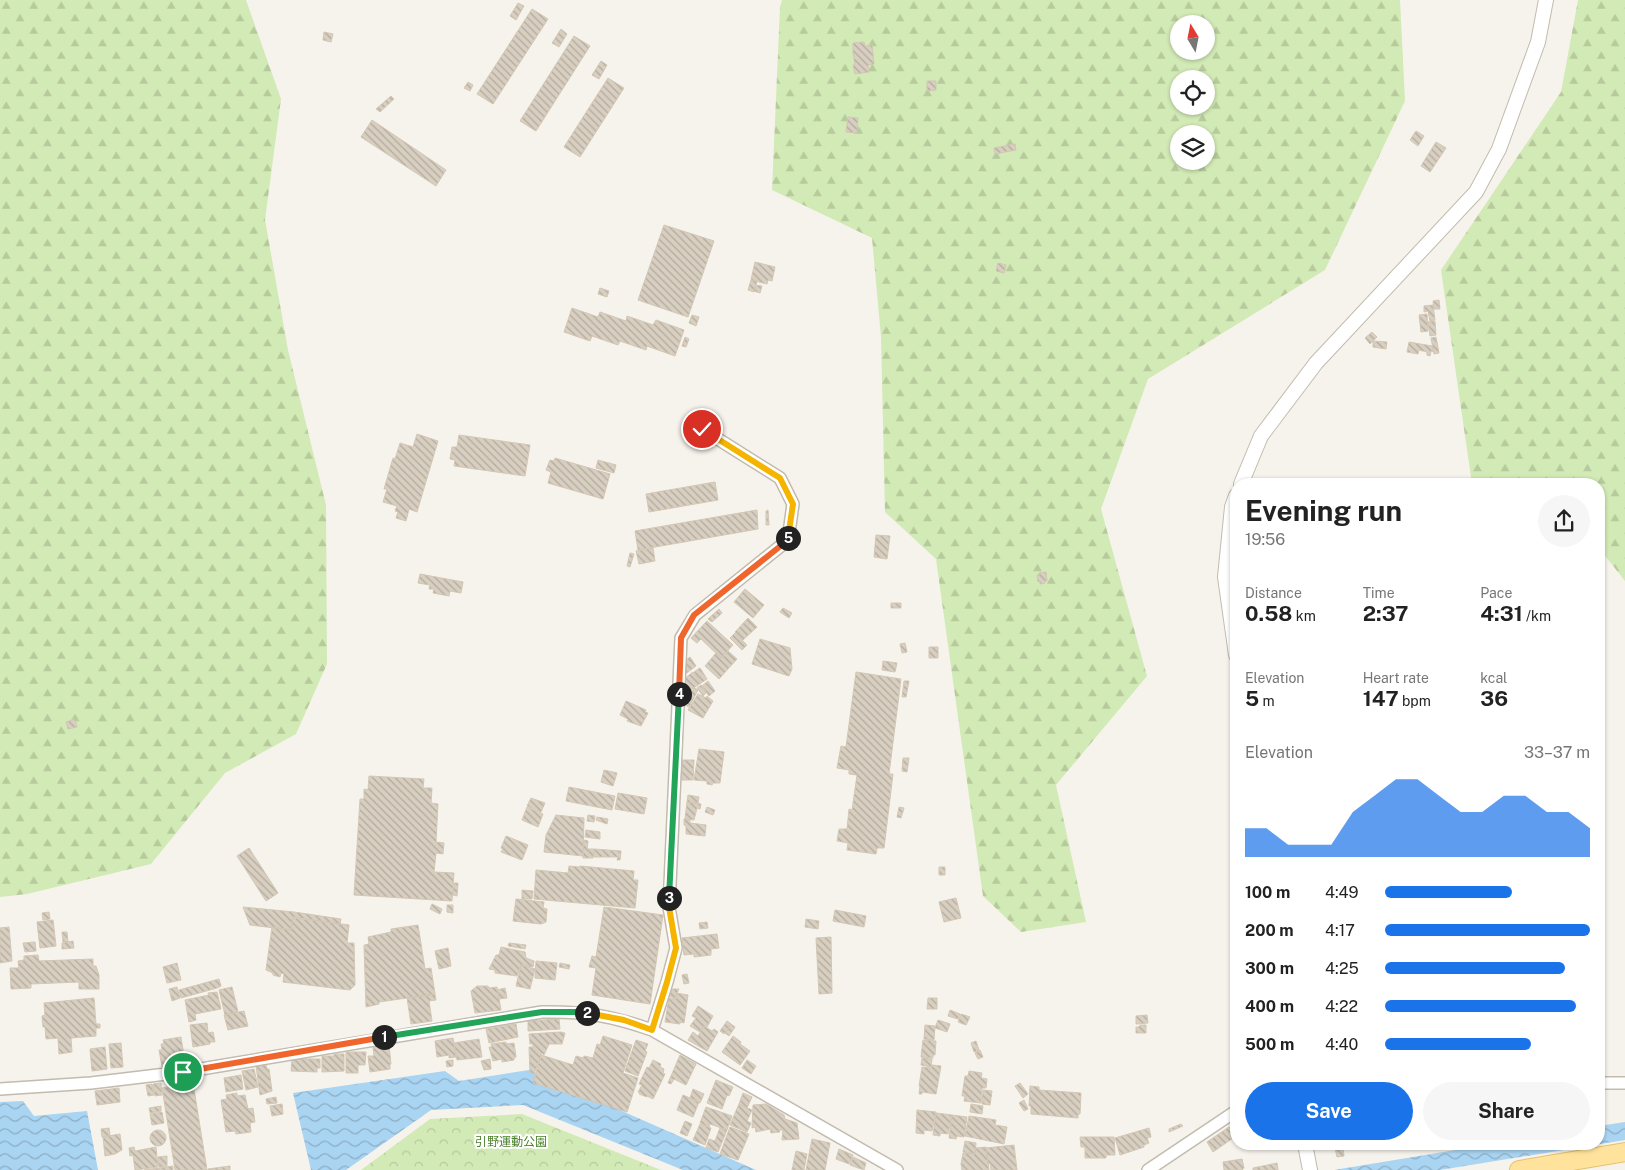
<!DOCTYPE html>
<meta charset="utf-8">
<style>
body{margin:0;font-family:"Public Sans","Noto Sans JP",sans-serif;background:#f6f6f6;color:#222;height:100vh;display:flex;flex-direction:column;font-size:19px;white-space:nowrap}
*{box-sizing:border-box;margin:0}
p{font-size:16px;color:#767676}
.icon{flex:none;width:28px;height:28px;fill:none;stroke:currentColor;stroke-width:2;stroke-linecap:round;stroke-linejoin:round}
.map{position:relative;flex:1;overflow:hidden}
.details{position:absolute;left:1230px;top:478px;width:375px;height:672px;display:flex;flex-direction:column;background:#fff;border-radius:20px;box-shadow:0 1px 4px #0004}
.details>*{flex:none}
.needle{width:32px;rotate:350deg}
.buttons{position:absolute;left:1170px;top:15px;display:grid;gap:10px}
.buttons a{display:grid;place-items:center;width:45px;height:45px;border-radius:50%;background:#fff;box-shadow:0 1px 4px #0004;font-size:25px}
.pin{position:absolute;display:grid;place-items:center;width:42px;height:42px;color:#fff;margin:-21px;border:2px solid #fff;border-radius:50%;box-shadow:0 1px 5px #0007}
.km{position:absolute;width:25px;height:25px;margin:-12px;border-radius:50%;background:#222;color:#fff;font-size:14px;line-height:25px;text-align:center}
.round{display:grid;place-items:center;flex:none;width:52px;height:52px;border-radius:26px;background:#f6f6f6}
.head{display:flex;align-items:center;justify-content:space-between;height:85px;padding:0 15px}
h1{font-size:28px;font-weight:700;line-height:38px}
.stats{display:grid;grid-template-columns:repeat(3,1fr);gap:8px;height:85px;padding:5px 15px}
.stats div{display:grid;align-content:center}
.stats b{font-size:21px;font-weight:700}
.stats small{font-size:14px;font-weight:400}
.stats p{font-size:14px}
.chart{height:140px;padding:10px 15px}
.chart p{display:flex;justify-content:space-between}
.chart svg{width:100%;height:90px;margin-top:5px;fill:#1a73e8;opacity:.7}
.action{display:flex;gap:10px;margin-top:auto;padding:10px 15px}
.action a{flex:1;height:58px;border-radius:30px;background:#1a73e8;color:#fff;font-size:20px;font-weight:700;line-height:58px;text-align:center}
.action a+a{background:#f6f6f6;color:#222}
ul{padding:0 15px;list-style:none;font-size:16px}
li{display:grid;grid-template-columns:80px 60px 1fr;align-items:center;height:38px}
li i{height:12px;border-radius:6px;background:#1a73e8}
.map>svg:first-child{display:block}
</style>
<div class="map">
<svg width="1625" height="1170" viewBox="0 0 1625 1170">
<defs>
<pattern id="forest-firs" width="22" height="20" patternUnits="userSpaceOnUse" patternTransform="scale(1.25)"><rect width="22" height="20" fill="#d2eab5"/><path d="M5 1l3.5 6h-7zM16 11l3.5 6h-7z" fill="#b6ca9c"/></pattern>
<pattern id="park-crowns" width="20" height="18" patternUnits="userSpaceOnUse" patternTransform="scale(1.25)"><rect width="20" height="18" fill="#d2eab5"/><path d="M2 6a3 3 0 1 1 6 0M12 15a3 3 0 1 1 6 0" fill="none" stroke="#b6ca9c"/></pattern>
<pattern id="water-waves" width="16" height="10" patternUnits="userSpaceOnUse" patternTransform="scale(1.25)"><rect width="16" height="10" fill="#a9d4f2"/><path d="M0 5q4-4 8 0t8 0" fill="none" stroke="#8caec5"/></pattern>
<pattern id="building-back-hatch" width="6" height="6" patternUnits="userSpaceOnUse" patternTransform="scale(1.25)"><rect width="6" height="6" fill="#d8cfc1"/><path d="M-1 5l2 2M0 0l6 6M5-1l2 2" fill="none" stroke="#b1aa9e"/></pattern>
</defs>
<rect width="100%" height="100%" fill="#f6f3ec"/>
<path fill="url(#forest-firs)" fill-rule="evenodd" d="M0,0H246L281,99L265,220L288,350L326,505L327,664L296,734L225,773L151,864L27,894L0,897Z
M782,0H1400L1405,101L1325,270L1148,379L1101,509L1147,676L1056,785L1086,922L1021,932L983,896L936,559L885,512L881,337L872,238L772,190L780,7ZM1179,24H1206V51H1179ZM1179,79H1206V106H1179ZM1179,134H1206V161H1179Z
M1578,0H1625V581L1599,548V484H1472L1441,270L1561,92Z"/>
<path fill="url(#park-crowns)" d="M522,1114L661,1170H361L430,1119Z"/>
<path fill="url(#water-waves)" d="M529,1070L756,1170H683L523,1105L431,1110L346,1170H311L293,1093L445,1071L459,1081Z
M23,1101L34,1116L87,1111L98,1170H0V1102Z
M1625,1122V1140L1440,1170H1334L1492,1144H1599V1126Z"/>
<path fill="url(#building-back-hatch)" stroke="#d3c7b4" d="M518,3L524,6L516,20L510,16Z
M532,9L548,19L493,104L477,94Z
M561,29L567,34L559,47L552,43Z
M324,32L333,34L331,42L323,40Z
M574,36L590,46L536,131L520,121Z
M864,42L865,46L872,45L874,64L868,65L869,72L855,74L853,65H855L853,53V43Z
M601,61L607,65L599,79L592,75Z
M608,78L624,88L580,157L564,147Z
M927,81H936V90L927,91Z
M468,82L473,85L470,91L464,88Z
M391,96L394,99L380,112L376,109Z
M848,117L858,118L857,133L846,132Z
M372,120L446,170L436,186L361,137Z
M1416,131L1424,136L1418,146L1410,140Z
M1436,142L1446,148L1430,172L1421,166Z
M1015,144L1016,150L995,154L994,148Z
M664,225L714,241L688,317L638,300Z
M755,262L775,267L772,281L768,280L767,284L751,280Z
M998,263L1006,265L1004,273L996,271Z
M751,280L757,281L754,292L748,290Z
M756,285L762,286L760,293L754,291Z
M600,288L609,291L607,297L598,294Z
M1439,300L1440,309H1434L1433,301Z
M1433,305L1435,320L1430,321L1428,311L1424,312V306Z
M572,308L598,317L600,312L626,321L627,316L653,325L656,320L684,330L675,356L647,346L646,350L620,341L618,345L592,336L590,341L564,332Z
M1427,314L1428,331L1421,332L1419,315Z
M692,315L699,317L696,326L689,323Z
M1435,321L1436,335L1430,336L1428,322Z
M1372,332L1377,337L1370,344L1365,338Z
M685,337L689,339L686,347L682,346Z
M1436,337L1439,353L1434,354L1431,338Z
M1373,341L1387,342L1386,349L1373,347Z
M1409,342L1432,346L1434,352L1431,351L1430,356L1427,355V352L1419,350L1418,354L1407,352Z
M417,434L438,441L417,512L409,509L406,521L396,518L398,512L395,511L397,506L383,502L387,489H384L393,458L395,459L400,443L413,447Z
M459,435L530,445L525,476L454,466L455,460L450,459L452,447H457Z
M555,458L610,474L603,499L548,483L551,472L546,470L550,460L554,461Z
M598,460L616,465L614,473L596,468Z
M715,482L718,500L649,512L646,494Z
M757,510L758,529L638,550L635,531Z
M768,510L769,525H766V511Z
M876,535L890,536L887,559L874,557Z
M653,548L655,561L639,564L636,551Z
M630,553L634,554L630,567L627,566Z
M1046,572L1047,581H1045V583L1040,584V581L1038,582L1037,575H1039V573Z
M420,574L463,582L461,593L450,591L449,596L433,593L434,589H429L430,585L418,583Z
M745,589L764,605L753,618L734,602Z
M891,603H901V608H891Z
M783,608L792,613L789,618L780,612Z
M719,609L722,613L712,622L708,619Z
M748,618L757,627L743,640L735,632Z
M707,621L733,645L721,658L701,639L697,643L691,638Z
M735,633L747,645L742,650L730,638Z
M760,639L790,648L792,669L789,676L752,664Z
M905,643L907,652L902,653L900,644Z
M929,647H938V658H929Z
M728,651L737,659L719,679L705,666L716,653L722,658Z
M690,657L696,666L684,675L678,666Z
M883,661L897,663L895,672L882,670Z
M700,668L707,679L701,683L694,672Z
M693,672L701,683L686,693L679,683Z
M856,672L901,679L889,774H893L884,848H877L876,854L847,850L848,843L837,841L839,829H847L849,809L852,810L857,775L849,774V770L837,768L841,746L846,747Z
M708,681L715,691L709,696L702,686Z
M904,681H909L906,697H902Z
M701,685L706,693L703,696L697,688Z
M694,688L698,690L689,707L685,705Z
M698,694L706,698L707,696L713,701L703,718L688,710Z
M626,701L646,710L645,712L648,713L641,726L627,721L628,719L620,715Z
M75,719L77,727L68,729L66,722Z
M699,749L724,752L720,783H713L712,785L707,784V781L694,780Z
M903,758H909L907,772L902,771Z
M682,760H694L693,780H682Z
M604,770L617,773L613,786L601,782Z
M369,776L424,779L423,788H432L431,803L438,804L436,842L444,843L443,854L436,853L434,872L454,873L452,901L354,895L360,799H364V789L368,790Z
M569,787L615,796L612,810L566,801Z
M618,793L647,798L644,814L615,809Z
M688,795L699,797L698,803L687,802Z
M531,798L545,803L541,812L527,806Z
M687,802L701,804L700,809L697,808L694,820L685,819Z
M527,807L543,814L538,827L522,820Z
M707,807L715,810L713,815L705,812Z
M899,807L904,808L901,818L897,817Z
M556,815L584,818L583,856L544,852L546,835Z
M588,815L595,816L594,822L587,821Z
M597,817L608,819L607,824L596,820Z
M684,819L690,820V823L706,825L705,836L686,834V826L684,825Z
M586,830L600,832V839L585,837Z
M506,836L528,845L522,860L501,852L503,849L501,848Z
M584,840L588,841L587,849H594L593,858H583Z
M249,848L278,893L266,901L237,856Z
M594,849L621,851L620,860H617L618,857H594Z
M569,866L579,867L580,866L634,871L633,880H638L635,908L534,899L536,870L568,873Z
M939,867H945V875H939Z
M454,883H458L457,896L453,895Z
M522,890L533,891L532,899H522Z
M956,898L961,918L944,922L939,902Z
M516,899L544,902L543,908L547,909L546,922L541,924L513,921Z
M432,904L442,909L440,914L430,909Z
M447,905H453V913L447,912Z
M243,907L294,912L341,919L340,924L293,917L291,930L250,925Z
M604,907L663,915L650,1004L592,995L596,968L589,967L592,956L596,957Z
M835,910L866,916L864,927L833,921Z
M49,912L50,919L43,920L42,913Z
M293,918L349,925L347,943H354L355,985L350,990L283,982L284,974L281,973L280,977L273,975V973L266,970L272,927L291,930Z
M806,919L819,921L818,929L805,927Z
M53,920L56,946L40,948L37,922Z
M707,922L708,928L700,929L699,923Z
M418,925L425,969L431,968L435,994L379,1002V1004L366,1007L364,945L369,944L368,937L391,932V929Z
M9,927L12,961L0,963V928Z
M62,932H67L68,942H63Z
M717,934L719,948L711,949V955L694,957V954L684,955L682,938Z
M831,937L832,993L819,994L816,938Z
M73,941L74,948L62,949V943Z
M35,942L36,951L25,952L23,943Z
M509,943L526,945L525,949L508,946Z
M501,947L525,952L526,958L534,961L533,967L521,965L517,976L495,973V970L489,969L496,955H499Z
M448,948L451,966L439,969L435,951Z
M38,955L39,961L93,959V966H96L99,975V989H79V982L31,984V988L11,989L10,968H19L18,961L24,960V956Z
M536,961L557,963L555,980L535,978Z
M177,963L181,980L167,983L163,967Z
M560,963L570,965L569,969L559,967Z
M521,965L535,969L530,989L516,986Z
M687,974L689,983L684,984L682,975Z
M219,979L221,986L217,988L181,998L179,990Z
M477,986H488L489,988L497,987L501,1010L475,1013L471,991Z
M177,987L180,998L172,1001L169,989Z
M232,987L238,1012L225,1015L219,990Z
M505,988L507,998L499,999L497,990Z
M671,989H679L675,998L669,996Z
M217,992L221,1009L195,1014L196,1020L189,1022L185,1000L209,995L208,993Z
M676,993L688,995L684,1023L680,1022V1024L665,1022L669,998L676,999Z
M435,994L436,1000L429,1001L432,1021L411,1024L407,998Z
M94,998L96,1024H100V1028H96V1036L71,1038L72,1052L59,1054L58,1038L46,1039L45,1027H43L42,1016L45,1015L44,1003Z
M928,998H937V1009H927Z
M698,1006L713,1016L707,1027L705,1025L700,1032L690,1026L696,1018L692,1016Z
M950,1010L960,1014L958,1019L948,1016Z
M244,1011L248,1026L228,1030L224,1015Z
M961,1014L970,1017L966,1025L958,1022Z
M1147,1015L1148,1023L1136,1024V1016Z
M559,1019L560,1029L528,1031V1021Z
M938,1020L950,1024L947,1032L935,1028Z
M727,1021L731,1024L724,1034L720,1031Z
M207,1023L208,1033L213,1032L215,1042H210V1044L193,1047L190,1025Z
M516,1024L518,1037L489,1043L486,1029Z
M731,1024L735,1027L729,1036L725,1033Z
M925,1025L935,1026L934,1040L924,1039Z
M1140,1025H1146V1033H1136V1027H1139Z
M704,1026L712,1031L714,1029L718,1032L707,1051L688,1040L693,1032L698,1036Z
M561,1032L565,1033L562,1044H549L544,1055L542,1053L534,1074L530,1073L529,1047H533V1044H530L529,1034Z
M603,1036L632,1045L623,1073L638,1078L627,1112L533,1083L541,1055L573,1065L576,1056L583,1058L584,1056L593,1058L597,1044L600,1045Z
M733,1036L741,1042L740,1044L750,1051L740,1065L722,1052Z
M181,1037L185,1063L162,1067L159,1050H162L161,1044H164L163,1040Z
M453,1038L456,1057L449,1058V1055L437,1057L435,1041Z
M479,1039L482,1057L457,1060L454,1043Z
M636,1040L648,1044L645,1051L647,1052L638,1076L625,1071Z
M923,1040L936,1041L935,1055H933V1058L921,1057Z
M976,1041L979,1050L974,1052L971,1043Z
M506,1042V1044L514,1043L516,1057L514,1058V1060L502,1062V1059L493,1061L489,1047H492L491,1044Z
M121,1043L123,1067L111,1068L109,1044Z
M389,1045L391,1064H390V1069L370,1072L368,1056H374L373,1047Z
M105,1047L107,1069L92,1071L90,1049Z
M980,1050L983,1057L978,1059L975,1053Z
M346,1052H366L365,1065H358V1073H346Z
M334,1054H344V1071L322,1072V1056H334Z
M680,1055L696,1064L686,1085L674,1079L671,1084L668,1083Z
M922,1058L932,1059L931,1067L921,1065Z
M298,1059H320V1068H317V1072L291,1071L292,1060Z
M490,1059L491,1069L484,1070L481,1061Z
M453,1060V1066L447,1067L446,1061Z
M653,1060L661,1064L660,1067L664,1069L663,1073L665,1074L653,1099L647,1096V1097L639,1094L640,1093L638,1092L642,1085L639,1084L647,1067L649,1068Z
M747,1060L756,1066L751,1074L742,1068Z
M266,1065L267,1069H269L272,1091L260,1095L256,1066Z
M932,1065L941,1066L936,1094L922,1092V1094H919L920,1086H919L922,1067L931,1068Z
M254,1069L258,1087L246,1090L242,1071Z
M969,1071L982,1073L981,1078L987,1079L986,1088H982L981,1103L964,1101L965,1096H962L965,1076H968Z
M241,1075L243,1089L226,1092L224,1078Z
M188,1079L189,1083L178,1085L177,1081Z
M716,1080L733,1087L729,1096L727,1095L722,1109L707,1103Z
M161,1083L162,1095L155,1096L153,1084Z
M1020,1083L1028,1094L1023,1098L1015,1086Z
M152,1084L154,1095L148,1096L146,1085Z
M174,1086L175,1092L194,1089L207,1170H175L162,1088Z
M1030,1086L1039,1087V1090L1081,1093L1080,1114H1078V1118L1031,1114V1106H1029Z
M119,1088L120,1102L97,1105L95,1091Z
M693,1089L704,1094L700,1103L690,1098Z
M983,1090L992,1091L990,1105L982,1104Z
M237,1093V1096L245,1095L248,1109L253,1108L255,1122L250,1123L251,1132L236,1134L235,1131L226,1132L221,1100L227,1099L226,1095Z
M743,1093L752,1097L747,1108L739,1104Z
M683,1095L699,1102L693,1117L677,1110Z
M276,1097L277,1103L267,1104L266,1099Z
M1024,1100L1028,1109L1024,1111L1019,1103Z
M282,1104L283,1114L272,1116L270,1106Z
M739,1104L752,1110L747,1121L751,1123L747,1132L730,1125Z
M766,1104L784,1115L785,1119L797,1123L799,1139L782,1140L783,1130H779L780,1132L771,1133L770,1129L756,1132L755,1127L752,1128L753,1105Z
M971,1104L983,1106L982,1114L970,1112Z
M161,1106V1111L150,1113L149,1108Z
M706,1107L732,1116L727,1130L710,1124L709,1127L700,1123Z
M917,1110L936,1112L932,1131L924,1130V1134L916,1133Z
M162,1112L164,1123L152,1125L150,1114Z
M936,1113L952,1115L948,1134L940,1133V1136L933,1135Z
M952,1115L967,1117L964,1137L957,1136L956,1139L949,1138Z
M969,1116L996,1120L995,1125L1007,1127L1004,1144L965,1136Z
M685,1121L692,1124L687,1136L680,1133Z
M700,1124L711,1128L705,1145L693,1140Z
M1181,1124L1183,1126L1169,1132V1129Z
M730,1127L749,1134L738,1160L720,1154Z
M1229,1127L1236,1136L1213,1152L1207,1142Z
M109,1128L110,1136L102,1137L101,1129Z
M720,1128L727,1130L718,1152L706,1148L709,1139L715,1141Z
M1149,1128L1151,1137L1147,1138L1149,1143L1144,1145V1147L1120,1155L1115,1138Z
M150 1138a8 8 0 1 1 16 0a8 8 0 1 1-16 0Z
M120,1134L122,1150L115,1154L105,1156L103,1137Z
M1080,1137H1114L1115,1155H1106V1158H1085V1147H1081Z
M812,1139L830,1143L825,1170H806Z
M965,1141L976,1143L975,1154L963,1152Z
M1329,1144H1346L1347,1147H1343L1344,1156L1337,1157L1335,1148L1330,1149Z
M1014,1145L1017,1170H991L990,1163L988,1164L986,1148Z
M134,1147L135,1151L156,1147L158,1167L135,1170L133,1155L130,1156L129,1148Z
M986,1147L989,1170H962L961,1164L963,1153L975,1154L976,1148Z
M839,1149L853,1155L849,1164L836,1159Z
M796,1151L807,1154L804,1170H792Z
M167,1156V1166L159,1167L158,1157Z
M853,1157L866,1163L864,1170L850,1165Z
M1242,1159L1244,1168L1242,1170H1224L1223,1162Z
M1277,1163L1278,1170H1253V1168Z
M173,1166V1170H144Z
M230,1166V1170H208V1169Z"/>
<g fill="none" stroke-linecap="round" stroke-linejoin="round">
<g stroke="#c2bbae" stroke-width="14">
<path id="minor" d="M652,1030L667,982L676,948L669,907L681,638L695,615L788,540L793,504L780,478L702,429
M1599,1083H1625
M0,1089L91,1083L183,1072L542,1012C584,1011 612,1016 652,1030L897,1170
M1148,1170L1236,1111"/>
</g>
<g stroke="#c2bbae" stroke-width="16">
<path id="tertiary" d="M1241,484L1261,436L1316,363L1476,192L1499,149L1538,42L1546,0
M1236,496L1232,507L1225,577L1236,655
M1305,1144L1310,1170"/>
</g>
<g stroke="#e6c16a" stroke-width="20">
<path id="primary" d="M1519,1170L1625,1152"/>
</g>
<use href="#minor" stroke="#fff" stroke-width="11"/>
<use href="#tertiary" stroke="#fff" stroke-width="14"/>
<use href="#primary" stroke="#ffe39c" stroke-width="18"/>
</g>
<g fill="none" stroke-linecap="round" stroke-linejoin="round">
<g stroke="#fff" stroke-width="10">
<path id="split-1" d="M183,1072L384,1037"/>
</g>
<g stroke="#fff" stroke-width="10">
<path id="split-2" d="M384,1037L542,1012H576L587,1013"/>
</g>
<g stroke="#fff" stroke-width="10">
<path id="split-3" d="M587,1013L624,1020L652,1030L667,982L676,948L669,907V898"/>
</g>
<g stroke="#fff" stroke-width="10">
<path id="split-4" d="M669,898L679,694"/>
</g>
<g stroke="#fff" stroke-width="10">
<path id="split-5" d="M679,694L681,638L694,615L788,540V538"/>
</g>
<g stroke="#fff" stroke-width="10">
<path id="split-6" d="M702,429L780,478L793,504L788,538"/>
</g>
<use href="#split-1" stroke="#f0652b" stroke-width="6"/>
<use href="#split-2" stroke="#22a559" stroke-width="6"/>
<use href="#split-3" stroke="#f5b400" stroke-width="6"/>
<use href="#split-4" stroke="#22a559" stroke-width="6"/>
<use href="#split-5" stroke="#f0652b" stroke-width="6"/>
<use href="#split-6" stroke="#f5b400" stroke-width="6"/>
</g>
<g text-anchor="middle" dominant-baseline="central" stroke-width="4" stroke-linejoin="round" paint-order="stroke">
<g font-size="12" fill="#4a7f2a" stroke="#fff">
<text x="511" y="1142">引野運動公園</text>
</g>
</g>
</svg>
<div class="buttons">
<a><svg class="needle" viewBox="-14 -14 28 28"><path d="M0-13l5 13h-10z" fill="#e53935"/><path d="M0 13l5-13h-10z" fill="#767676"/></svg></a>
<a><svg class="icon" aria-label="locate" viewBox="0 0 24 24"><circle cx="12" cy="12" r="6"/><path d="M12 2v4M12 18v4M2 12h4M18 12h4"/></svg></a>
<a><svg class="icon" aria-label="layers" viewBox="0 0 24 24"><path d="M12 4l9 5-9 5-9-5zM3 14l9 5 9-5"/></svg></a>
</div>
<div class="pin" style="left:183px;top:1072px;background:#1e9e55"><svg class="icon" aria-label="arrive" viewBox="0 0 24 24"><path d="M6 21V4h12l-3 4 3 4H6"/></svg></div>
<div class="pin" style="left:702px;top:429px;background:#d93025"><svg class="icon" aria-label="check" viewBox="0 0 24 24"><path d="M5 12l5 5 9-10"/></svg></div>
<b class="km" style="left:384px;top:1037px">1</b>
<b class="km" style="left:587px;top:1013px">2</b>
<b class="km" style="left:669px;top:898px">3</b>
<b class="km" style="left:679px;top:694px">4</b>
<b class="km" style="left:788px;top:538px">5</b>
<section class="details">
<div class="head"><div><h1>Evening run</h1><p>19:56</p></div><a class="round"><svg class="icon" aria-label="share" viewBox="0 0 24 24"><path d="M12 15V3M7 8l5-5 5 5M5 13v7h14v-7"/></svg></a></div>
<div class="stats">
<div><p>Distance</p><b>0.58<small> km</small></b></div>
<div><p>Time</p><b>2:37</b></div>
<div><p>Pace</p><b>4:31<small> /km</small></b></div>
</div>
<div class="stats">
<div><p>Elevation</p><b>5<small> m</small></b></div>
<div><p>Heart rate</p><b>147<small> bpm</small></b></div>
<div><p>kcal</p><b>36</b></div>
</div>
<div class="chart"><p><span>Elevation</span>33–37 m</p>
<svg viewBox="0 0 160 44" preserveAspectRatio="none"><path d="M0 44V30L10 30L20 38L30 38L40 38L50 22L60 14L70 6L80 6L90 14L100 22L110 22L120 14L130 14L140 22L150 22L160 30V44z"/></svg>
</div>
<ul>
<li><b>100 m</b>4:49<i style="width:62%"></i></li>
<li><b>200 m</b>4:17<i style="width:100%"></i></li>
<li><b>300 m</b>4:25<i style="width:88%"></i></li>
<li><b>400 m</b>4:22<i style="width:93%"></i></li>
<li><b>500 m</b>4:40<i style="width:71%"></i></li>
</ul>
<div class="action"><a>Save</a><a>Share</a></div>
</section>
</div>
